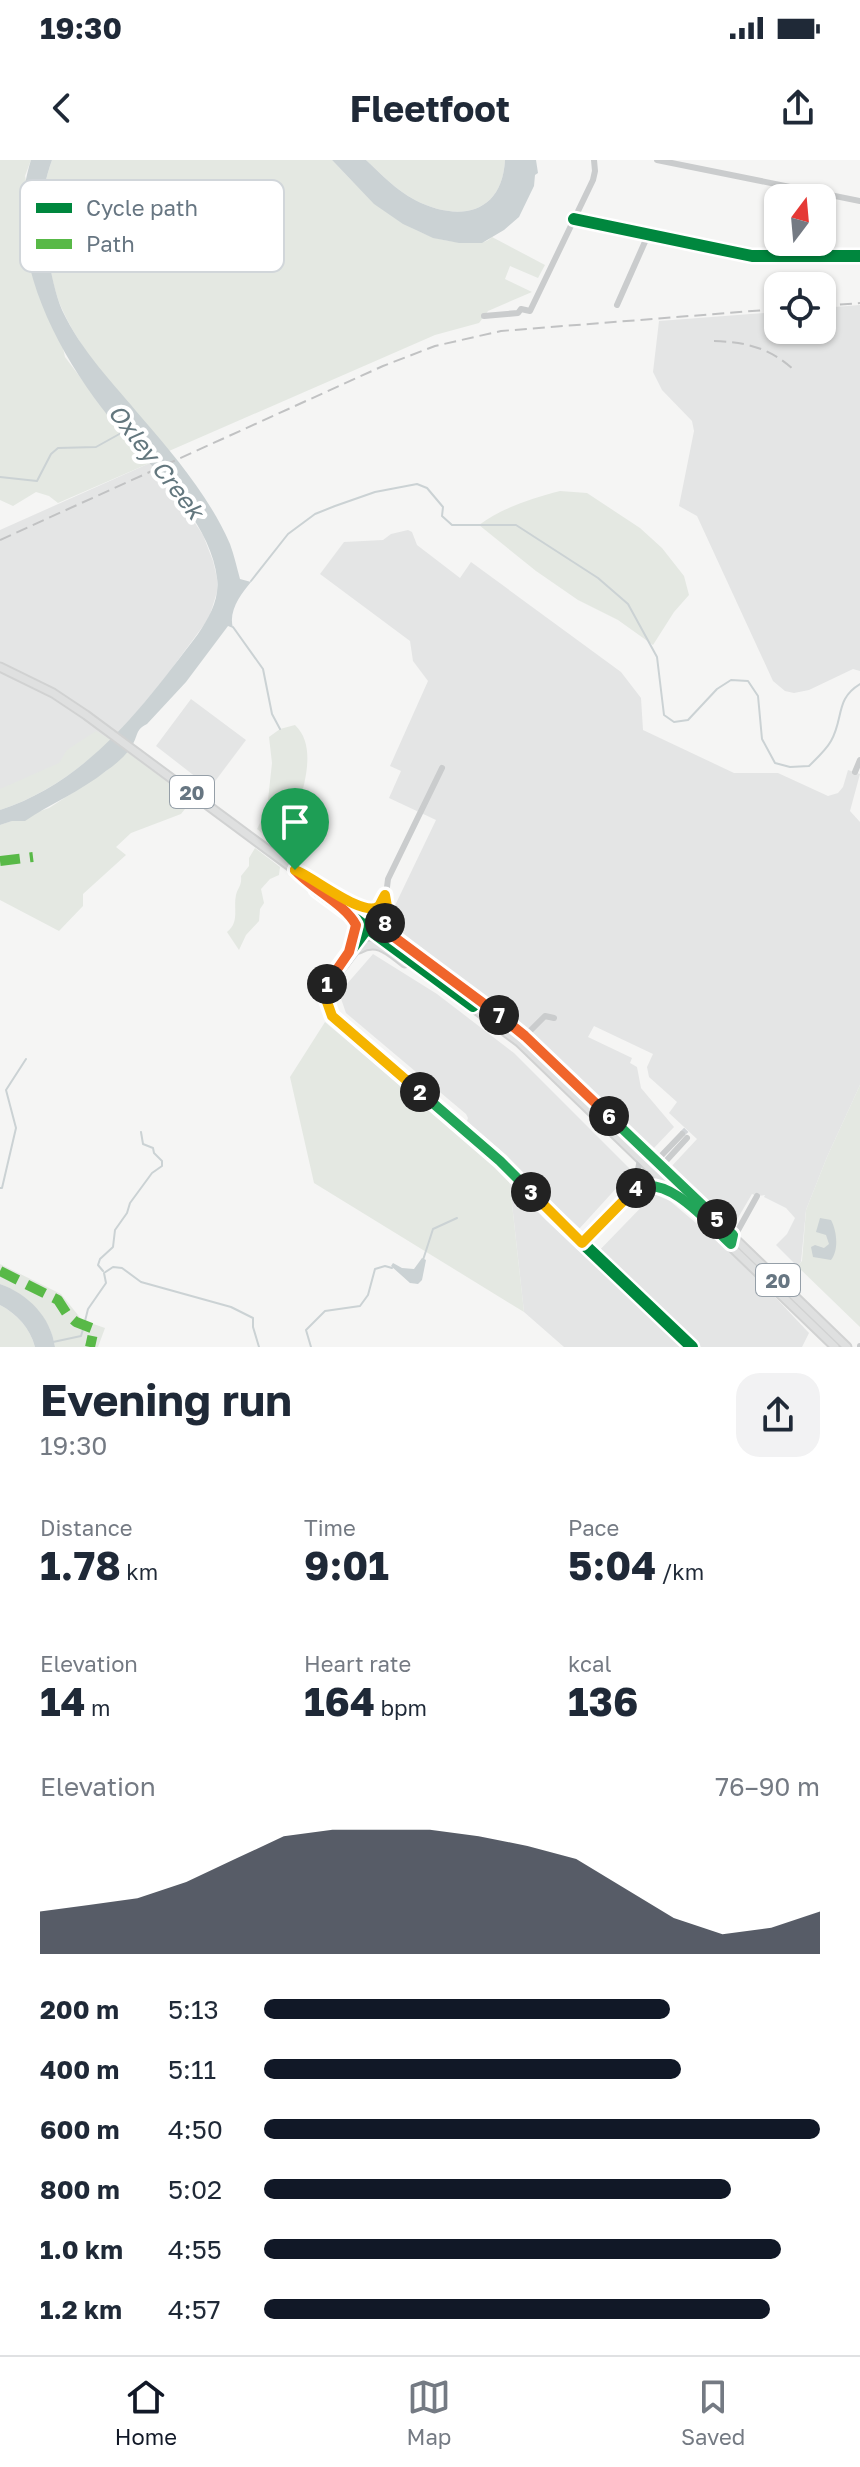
<!DOCTYPE html>
<meta charset="utf-8">
<style>
body{margin:0;font-family:"Golos Text",sans-serif;background:#f2f2f3;color:#1f2937;height:100vh;display:flex;flex-direction:column;font-size:30px;white-space:nowrap}
*{box-sizing:border-box;margin:0}
p{font-size:26px;color:#747a83}
.icon{flex:none;width:44px;height:44px;fill:none;stroke:currentColor;stroke-width:2;stroke-linecap:round;stroke-linejoin:round}
.map{position:relative;height:1187px;overflow:hidden}
.details{display:flex;flex-direction:column;background:#fff;flex:1}
.details>*{flex:none}
.needle{width:52px;rotate:16deg}
.buttons{position:absolute;left:764px;top:24px;display:grid;gap:16px}
.buttons a{display:grid;place-items:center;width:72px;height:72px;border-radius:16px;background:#fff;box-shadow:0 2px 6px #0004;font-size:40px}
.pin{position:absolute;display:grid;place-items:center;width:68px;height:68px;color:#fff;margin:-82px -34px;border-radius:50% 50% 50% 0;rotate:-45deg;box-shadow:0 0 8px #0007}
.pin .icon{rotate:45deg}
.km{position:absolute;width:40px;height:40px;margin:-20px;border-radius:50%;background:#222;color:#fff;font-size:22px;line-height:40px;text-align:center}
.round{display:grid;place-items:center;flex:none;width:84px;height:84px;border-radius:24px;background:#f2f2f3}
.headline{display:flex;align-items:center;justify-content:space-between;height:136px;padding:0 40px}
h1{font-size:44px;font-weight:700;line-height:60px}
.figures{display:grid;grid-template-columns:repeat(3,1fr);gap:12px;height:136px;padding:8px 40px}
.figures div{display:grid;align-content:center}
.figures b{font-size:40px;font-weight:700}
.figures small{font-size:22px;font-weight:400}
.figures p{font-size:22px}
.chart{height:224px;padding:16px 40px}
.chart p{display:flex;justify-content:space-between}
.chart svg{width:100%;height:144px;margin-top:8px;fill:#111827;opacity:.7}
ul{padding:0 40px;list-style:none;font-size:26px}
li{display:grid;grid-template-columns:128px 96px 1fr;align-items:center;height:60px}
li i{height:20px;border-radius:10px;background:#111827}
.status{display:flex;justify-content:space-between;align-items:center;height:56px;padding:0 40px;background:#fff;direction:ltr}
.status svg{height:22px;fill:currentColor}
header{display:flex;justify-content:space-between;align-items:center;height:104px;padding:0 40px;background:#fff;font-size:36px;font-weight:700}
.dock{display:flex;justify-content:space-around;align-items:center;height:112px;border-top:2px solid #e0e1e3;background:#fff;font-size:22px;color:#747a83}
.dock a{display:grid;justify-items:center;gap:4px}
.dock .selected{color:#111827}
.map>svg:first-child{display:block}
</style>
<div class="status"><b>19:30</b><svg viewBox="0 0 49 12"><path d="M0 12V9h3v3zM5 12V6h3v6zM10 12V3h3v9zM15 12V0h3v12zM26 1h20v11H26zM47 4h2v5h-2z"/></svg></div>
<header><svg class="icon" aria-label="back" viewBox="0 0 24 24"><path d="M15 5l-7 7 7 7"/></svg>Fleetfoot<svg class="icon" aria-label="share" viewBox="0 0 24 24"><path d="M12 15V3M7 8l5-5 5 5M5 13v7h14v-7"/></svg></header>
<div class="map">
<svg width="860" height="1187" viewBox="0 0 860 1187">
<rect width="100%" height="100%" fill="#f5f5f4"/>
<path fill="#e4e5e5" d="M860,145V511L853,509L809,530L794,533L785,531L773,521L697,356L679,346L694,271L692,261L662,230L653,212L659,161L778,152V170H822V148Z
M150,303L193,360L203,375L213,401L217,418V432L209,458L164,519L121,571L105,586L0,650V370Z
M408,370L412,372L417,385L460,418L471,402L621,512L641,538L643,570L734,613H778L828,636L838,633L843,627L848,610L860,614L850,651L860,662V925L827,997L806,1050L801,1102L797,1106L776,1085L787,1074L795,1058L786,1048L764,1037L765,1035L757,1036L752,1034L732,1068L670,1008L697,979L669,953L677,942L649,917L647,907L653,894L594,866L588,877L632,898L630,903L637,907L641,928L674,967L652,990L548,892L532,874L390,763L389,758L436,660L389,638L401,611L390,606L428,521L413,501L410,481L320,414L344,382L383,380L391,374Z
M191,539L246,580L210,628L156,586Z
M373,794L437,834L514,893L632,1011L579,1069L500,993V990L467,961L468,958L466,954L346,853L339,833Z
M509,1017L591,1099L654,1034L670,1041L742,1102L809,1173L802,1187H564L524,1152Z"/>
<path fill="#e4e8e2" d="M0,0H31L25,16L65,197L122,273L150,303L58,343L49,336L36,332L13,346L0,340Z
M52,0H332C370,40 410,82 469,83C478,83 485,84 492,77L545,105L538,118L510,106L505,119L532,132L488,151L479,163L435,175L169,291C133,249 84,199 62,149C52,127 49,101 46,78C42,45 41,31 52,0Z
M366,0H505C502,55 458,62 415,40C396,30 381,14 366,0Z
M560,331L587,333L640,368L662,388L684,416L689,435L674,452L653,485L618,460L578,440L536,411L479,365C504,347 530,339 560,331Z
M295,565C314,583 307,614 301,637C300,643 303,649 303,655C305,671 298,683 289,696L257,669L267,649L272,603L269,577L280,569Z
M96,571L111,580C79,610 43,636 0,650V629L59,603L67,590Z
M127,592L192,640L181,654L131,673L116,687L126,695L83,734V746L59,771L0,740V665L49,648L106,611Z
M255,688L280,707L279,715L270,719L261,729L264,743L260,749L259,761L246,775L239,790L227,772C240,762 233,748 236,735C238,727 242,726 241,716L249,706V698Z
M325,862L509,1017L524,1152L314,1023L290,917Z
M860,925V1167L797,1106L802,1101L806,1050L827,997Z
M0,1104L61,1134L82,1160L105,1168L98,1187H55C51,1158 27,1134 0,1124Z
M0,1145C17,1154 30,1168 35,1187H0Z"/>
<path fill="#cbd2d4" d="M31,0H52C41,31 42,46 46,78C49,102 53,128 62,150C81,191 114,224 142,258C175,296 210,338 230,384C234,395 237,408 240,419L251,422C241,434 228,451 233,468L228,466L186,522L147,564C136,569 138,575 133,584C128,594 115,605 106,611C81,631 50,644 25,661H12L0,665V650C89,621 144,545 198,474C209,458 220,439 217,418C211,365 159,314 125,276C63,206 0,96 31,0Z
M332,0H366C381,14 396,30 415,40C458,62 502,55 505,0H536L538,13L535,15L534,26L519,57L504,70L482,83H459L433,78L403,64L374,44Z
M820,1058L831,1060C837,1071 839,1090 831,1100L813,1097L811,1087L815,1085L824,1088L829,1084L826,1075L816,1072Z
M422,1098L426,1100L422,1120L418,1124L410,1123L391,1106L393,1103L402,1108L414,1109Z
M0,1124C28,1134 51,1157 55,1187H35C30,1168 17,1154 0,1145Z"/>
<g fill="none" stroke-linecap="round" stroke-linejoin="round">
<path stroke="#cbd2d4" stroke-width="2" d="M0,317L37,321L51,294L58,288L96,287L123,272
M251,421L288,374L315,354L335,346L375,332L417,324L427,328L443,347L442,356L452,365H516L598,418L628,444L657,497L664,555L674,562L688,560L717,529L731,520L748,521L758,536L762,579L775,603L790,607L809,606C816,599 826,590 831,581C844,558 835,539 860,524
M233,467L263,509L272,554L280,569
M0,1028H2L16,968L6,930L26,899
M423,1100L433,1069L457,1058
M103,1111L98,1105L100,1099L113,1087L115,1070L127,1053L130,1043L152,1013L162,1006V1001L154,993L153,988L143,984L141,972
M85,1161L88,1149L106,1123L104,1113L113,1107L122,1108L141,1122L231,1147L253,1158V1167L259,1187
M53,1182L81,1176L84,1166
M311,1187L306,1170L325,1151L360,1146L368,1135L375,1109L385,1106L392,1108"/>
<path stroke="#d2d5d8" stroke-width="6" stroke-dasharray="6 3" stroke-linecap="butt" d="M682,974L688,968"/>
<g stroke="#d1d2d2" stroke-width="11">
<path id="major" d="M0,507L53,533L86,555L295,710L316,730L519,882L835,1187
M301,712L330,730L525,876L847,1187
M350,742C361,744 369,752 380,746
M386,771L388,752L386,745
M359,789C378,778 390,792 405,803L410,801
M349,792L356,770L352,759"/>
</g>
<path stroke="#cacccd" stroke-width="6" d="M657,0L860,41
M574,59L752,96H860
M617,145L648,75
M484,156L518,153L521,149L530,151L593,20L595,11L594,0
M855,612L860,600
M385,735L367,768L327,822L326,839L332,856L500,1001L551,1053L692,1187
M327,831L372,772L384,752L388,719L442,608
M519,882L545,856L554,858
M658,1004L665,1002L687,978
M638,1027L648,1025L675,1034
M638,1027L636,1020L640,999
M732,1081L757,1036
M582,1083L638,1027L658,1004L660,997L682,974
M860,1187V1186"/>
<use href="#major" stroke="#dfe0e0" stroke-width="7"/>
<path stroke="#c1c2c3" stroke-width="2" stroke-dasharray="12 6" stroke-linecap="butt" d="M822,146L860,143
M714,181C746,182 771,188 795,211
M0,380L383,206L435,186L501,171L778,149"/>
<path stroke="#58b947" stroke-width="10" stroke-dasharray="20 10" stroke-linecap="butt" d="M0,701L33,697
M0,1111L58,1140L67,1154L76,1162L94,1169L90,1187"/>
<g stroke="#fff" stroke-width="17">
<path id="cycleway" d="M574,59L752,96H860
M316,730L473,846
M385,735L367,768L327,822L326,839L332,856L500,1001L551,1053L692,1187"/>
</g>
<use href="#cycleway" stroke="#00873e" stroke-width="12"/>
</g>
<g fill="none" stroke-linecap="round" stroke-linejoin="round">
<g stroke="#fff" stroke-width="16">
<path id="split-1" d="M295,710C312,729 345,744 356,765L349,792L327,824"/>
</g>
<g stroke="#fff" stroke-width="16">
<path id="split-2" d="M327,824L326,839L332,856L420,932"/>
</g>
<g stroke="#fff" stroke-width="16">
<path id="split-3" d="M420,932L500,1001L531,1032"/>
</g>
<g stroke="#fff" stroke-width="16">
<path id="split-4" d="M531,1032L582,1083L636,1028"/>
</g>
<g stroke="#fff" stroke-width="16">
<path id="split-5" d="M636,1028C670,1015 708,1063 731,1084L733,1075L717,1059"/>
</g>
<g stroke="#fff" stroke-width="16">
<path id="split-6" d="M609,956L717,1059"/>
</g>
<g stroke="#fff" stroke-width="16">
<path id="split-7" d="M499,855L525,876L609,956"/>
</g>
<g stroke="#fff" stroke-width="16">
<path id="split-8" d="M385,763L386,771L499,855"/>
</g>
<g stroke="#fff" stroke-width="16">
<path id="split-9" d="M295,710C312,716 364,759 379,746C380,745 384,736 385,735L388,752L385,763"/>
</g>
<use href="#split-1" stroke="#f0652b" stroke-width="10"/>
<use href="#split-2" stroke="#f5b400" stroke-width="10"/>
<use href="#split-3" stroke="#22a559" stroke-width="10"/>
<use href="#split-4" stroke="#f5b400" stroke-width="10"/>
<use href="#split-5" stroke="#22a559" stroke-width="10"/>
<use href="#split-6" stroke="#22a559" stroke-width="10"/>
<use href="#split-7" stroke="#f0652b" stroke-width="10"/>
<use href="#split-8" stroke="#f0652b" stroke-width="10"/>
<use href="#split-9" stroke="#f5b400" stroke-width="10"/>
</g>
<g text-anchor="middle" dominant-baseline="central" stroke-width="8" stroke-linejoin="round" paint-order="stroke">
<g fill="#fff" stroke="#959fa8" stroke-width="2">
<rect x="170" y="616" width="44" height="32" rx="6"/>
<rect x="756" y="1104" width="44" height="32" rx="6"/>
</g>
<g font-size="20" font-weight="bold" fill="#677682">
<text x="192" y="632">20</text>
<text x="778" y="1120">20</text>
</g>
<g font-size="24" font-style="italic" fill="#63777e" stroke="#fff">
<text transform="translate(157 301) rotate(52)">Oxley Creek</text>
</g>
</g>
<rect x="20" y="20" width="264" height="92" rx="12" fill="#fff" stroke="#d1d6da" stroke-width="2"/>
<rect x="36" y="43" width="36" height="10" fill="#00873e"/>
<rect x="36" y="79" width="36" height="10" fill="#58b947"/>
<g font-size="22" fill="#677682">
<text x="86" y="56">Cycle path</text>
<text x="86" y="92">Path</text>
</g>
</svg>
<div class="buttons">
<a><svg class="needle" viewBox="-14 -14 28 28"><path d="M0-13l5 13h-10z" fill="#e53935"/><path d="M0 13l5-13h-10z" fill="#747a83"/></svg></a>
<a><svg class="icon" aria-label="locate" viewBox="0 0 24 24"><circle cx="12" cy="12" r="6"/><path d="M12 2v4M12 18v4M2 12h4M18 12h4"/></svg></a>
</div>
<div class="pin" style="left:295px;top:710px;background:#1e9e55"><svg class="icon" aria-label="arrive" viewBox="0 0 24 24"><path d="M6 21V4h12l-3 4 3 4H6"/></svg></div>
<b class="km" style="left:327px;top:824px">1</b>
<b class="km" style="left:420px;top:932px">2</b>
<b class="km" style="left:531px;top:1032px">3</b>
<b class="km" style="left:636px;top:1028px">4</b>
<b class="km" style="left:717px;top:1059px">5</b>
<b class="km" style="left:609px;top:956px">6</b>
<b class="km" style="left:499px;top:855px">7</b>
<b class="km" style="left:385px;top:763px">8</b>
</div>
<section class="details">
<div class="headline"><div><h1>Evening run</h1><p>19:30</p></div><a class="round"><svg class="icon" aria-label="share" viewBox="0 0 24 24"><path d="M12 15V3M7 8l5-5 5 5M5 13v7h14v-7"/></svg></a></div>
<div class="figures">
<div><p>Distance</p><b>1.78<small> km</small></b></div>
<div><p>Time</p><b>9:01</b></div>
<div><p>Pace</p><b>5:04<small> /km</small></b></div>
</div>
<div class="figures">
<div><p>Elevation</p><b>14<small> m</small></b></div>
<div><p>Heart rate</p><b>164<small> bpm</small></b></div>
<div><p>kcal</p><b>136</b></div>
</div>
<div class="chart"><p><span>Elevation</span>76–90 m</p>
<svg viewBox="0 0 160 44" preserveAspectRatio="none"><path d="M0 44V31L10 29L20 27L30 22L40 15L50 8L60 6L70 6L80 6L90 8L100 11L110 15L120 24L130 33L140 38L150 36L160 31V44z"/></svg>
</div>
<ul>
<li><b>200 m</b>5:13<i style="width:73%"></i></li>
<li><b>400 m</b>5:11<i style="width:75%"></i></li>
<li><b>600 m</b>4:50<i style="width:100%"></i></li>
<li><b>800 m</b>5:02<i style="width:84%"></i></li>
<li><b>1.0 km</b>4:55<i style="width:93%"></i></li>
<li><b>1.2 km</b>4:57<i style="width:91%"></i></li>
</ul>
</section>
<nav class="dock">
<a class="selected"><svg class="icon" aria-label="home" viewBox="0 0 24 24"><path d="M3 11l9-7 9 7M6 9v11h12V9"/></svg>Home</a>
<a><svg class="icon" aria-label="map" viewBox="0 0 24 24"><path d="M3 6l6-2 6 2 6-2v14l-6 2-6-2-6 2zM9 4v14M15 6v14"/></svg>Map</a>
<a><svg class="icon" aria-label="saved" viewBox="0 0 24 24"><path d="M7 4h10v16l-5-4-5 4z"/></svg>Saved</a>
</nav>
